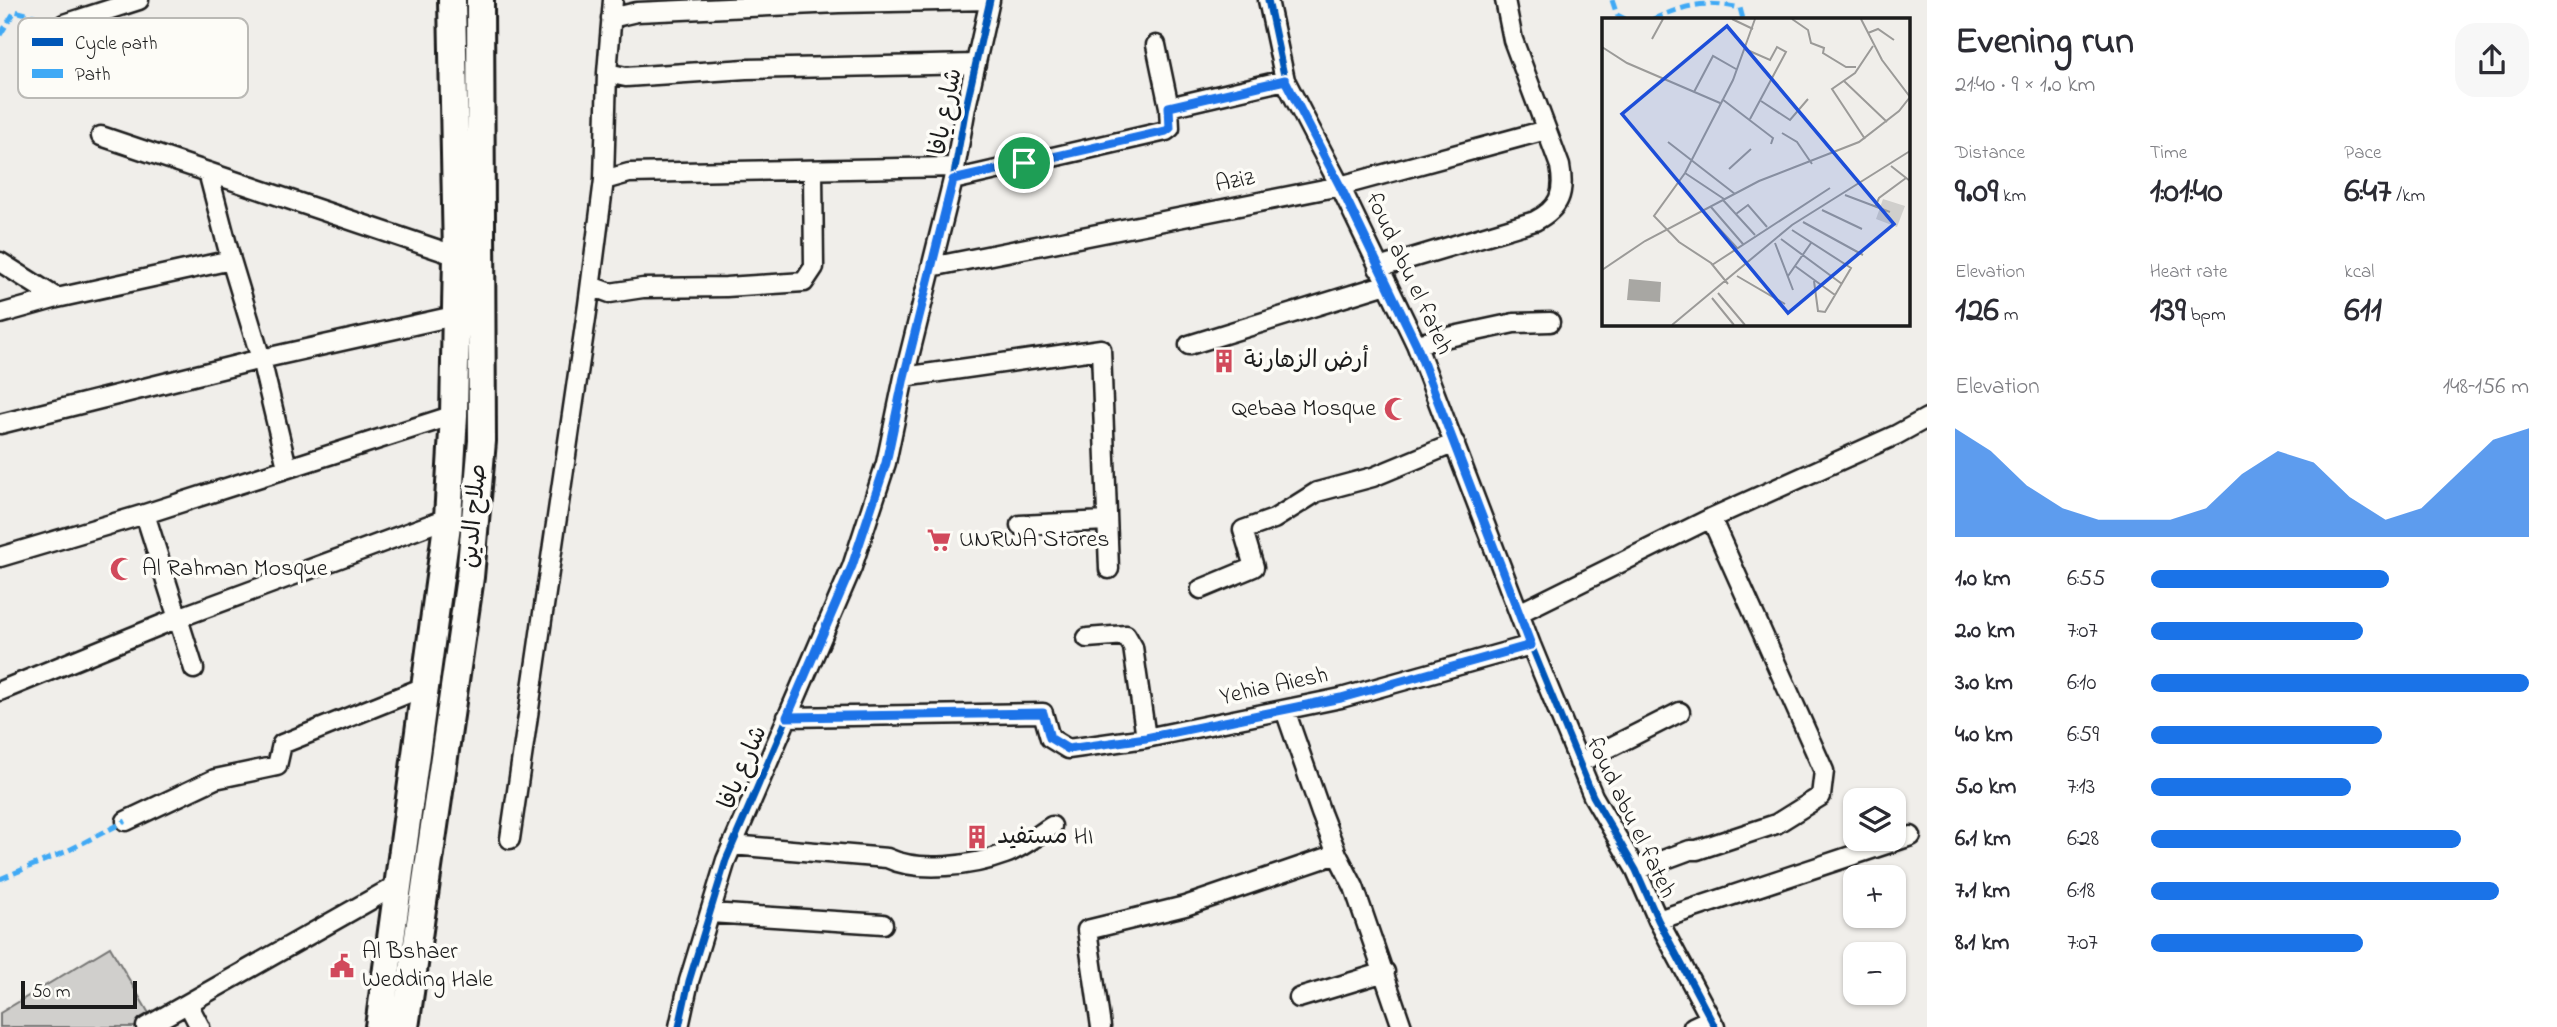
<!DOCTYPE html>
<meta charset="utf-8">
<style>
body{margin:0;font-family:"Indie Flower","Playpen Sans Arabic",sans-serif;background:#f7f7f7;color:#2b2b33;height:100vh;display:flex;flex-direction:column;font-size:26px;white-space:nowrap}
*{box-sizing:border-box;margin:0}
p{font-size:23px;color:#7c7c81}
.icon{flex:none;width:38px;height:38px;fill:none;stroke:currentColor;stroke-width:2;stroke-linecap:round;stroke-linejoin:round}
.map{position:relative;flex:1;overflow:hidden}
.drawer{display:flex;flex-direction:column;background:#fff;width:630px}
.drawer>*{flex:none}
.controls{position:absolute;left:1843px;top:788px;display:grid;gap:14px}
.controls a{display:grid;place-items:center;width:63px;height:63px;border-radius:14px;background:#fff;box-shadow:0 2px 5px #0004;font-size:35px}
.scale{position:absolute;left:21px;bottom:18px;width:116px;box-sizing:border-box;padding-left:7px;border:4px solid #1c1c1c;border-top:0;font-size:19px;line-height:24px;white-space:nowrap;color:#1c1c1c;-webkit-text-stroke:5px #fdfcf7;paint-order:stroke}
.pin{position:absolute;display:grid;place-items:center;width:60px;height:60px;color:#fff;margin:-30px;border:4px solid #fff;border-radius:50%;box-shadow:0 2px 7px #0007}
.round{display:grid;place-items:center;flex:none;width:74px;height:74px;border-radius:21px;background:#f7f7f7}
.overview{display:flex;align-items:center;justify-content:space-between;height:119px;padding:0 28px}
h1{font-size:38px;font-weight:700;line-height:52px}
.figures{display:grid;grid-template-columns:repeat(3,1fr);gap:10px;height:119px;padding:7px 28px}
.figures div{display:grid;align-content:center}
.figures b{font-size:35px;font-weight:700}
.figures small{font-size:19px;font-weight:400}
.figures p{font-size:19px}
.chart{height:196px;padding:14px 28px}
.chart p{display:flex;justify-content:space-between}
.chart svg{width:100%;height:126px;margin-top:7px;fill:#1a73e8;opacity:.7}
ul{padding:0 28px;list-style:none;font-size:23px}
li{display:grid;grid-template-columns:112px 84px 1fr;align-items:center;height:52px}
li i{height:18px;border-radius:9px;background:#1a73e8}
main{display:flex;flex:1;min-height:0}
.map>svg:first-child{display:block}
</style>
<main>
<div class="map">
<svg width="1927" height="1027" viewBox="0 0 1927 1027">
<rect width="100%" height="100%" fill="#f0eeea"/>
<filter id="ink" filterUnits="userSpaceOnUse"><feTurbulence type="fractalNoise" baseFrequency=".0143" numOctaves="2"/><feDisplacementMap in="SourceGraphic" scale="14" xChannelSelector="R" yChannelSelector="G"/><feConvolveMatrix kernelMatrix="1 2 1 2 8 2 1 2 1" color-interpolation-filters="sRGB"/></filter>
<g filter="url(#ink)">
<path fill="#d0cfcc" stroke="#767674" stroke-width="2" d="M110,947L157,1027H0V1013Z"/>
<g fill="none" stroke-linecap="round" stroke-linejoin="round">
<g stroke="#1c1c1c" stroke-width="23">
<path id="minor" d="M1268,0L1285,80L1340,186L1416,344L1531,645L1593,796L1636,870L1658,920L1715,1027
M611,18L637,12L839,3L990,0
M64,24L139,0
M1156,45L1169,107
M607,73L626,77L746,69L976,64
M101,136L457,256
M208,172L231,260L261,359L287,467
M604,180L629,173L955,167
M953,180L1166,131L1170,128L1169,107L1285,80
M0,262L57,298
M931,267L1340,186L1546,130
M1378,268L1535,221C1560,208 1565,193 1560,166L1513,40L1505,0
M591,286L610,293L643,288L726,287L804,282L814,267L813,172
M0,314L57,298L231,260
M1416,344L1514,323L1550,322
M1189,345L1387,284
M904,377L1101,349L1109,569
M0,424L261,359L454,316
M145,514L194,669
M1020,525L1107,521
M0,557L145,514L454,415
M1201,589L1254,567L1243,530L1274,519L1317,492L1373,477L1455,443
M1519,613L1711,518L1896,435L1927,418
M1087,638L1126,635L1133,647L1146,738
M0,691L178,618L448,518
M1285,710L1321,813L1337,854L1354,887L1402,1027
M787,717L1043,713L1050,738L1068,749L1146,738L1341,698L1531,645
M1579,763L1680,712
M126,821L215,779L277,766L282,744L424,687
M510,839L588,305L604,180L607,73L613,0
M732,845L887,858C919,873 973,866 1005,854C1022,848 1038,835 1052,826
M1636,870L1690,850H1697L1776,824L1821,796L1824,771L1711,518
M710,913L883,924
M1658,920L1911,836
M1299,998L1385,972
M188,1004L200,1027
M146,1027L397,885
M679,1027L689,981L726,860L852,567L886,463L904,377L953,180L966,107L990,0
M1101,1027L1087,930L1185,906L1337,854
M1693,1027L1710,1019"/>
</g>
<g stroke="#1c1c1c" stroke-width="32">
<path id="highway" d="M379,1027L448,518L454,415L457,256L452,0
M405,1027L470,577L482,441L480,0"/>
</g>
<use href="#minor" stroke="#fdfcf7" stroke-width="18"/>
<use href="#highway" stroke="#fdfcf7" stroke-width="26"/>
<path stroke="#3fa9f5" stroke-width="5" stroke-dasharray="10 5" stroke-linecap="butt" d="M1612,0L1617,15L1625,19
M1653,19C1688,5 1703,0 1740,8L1743,19
M0,35L15,11L64,24
M0,879L65,852L126,821"/>
<g stroke="#fdfcf7" stroke-width="11">
<path id="cycleway" d="M1268,0L1285,80L1340,186L1416,344L1531,645L1593,796L1636,870L1658,920L1715,1027
M679,1027L689,981L726,860L852,567L886,463L904,377L953,180L966,107L990,0"/>
</g>
<use href="#cycleway" stroke="#0057b8" stroke-width="7"/>
</g>
</g>
<g fill="none" stroke-linecap="round" stroke-linejoin="round" filter="url(#ink)">
<g stroke="#fff" stroke-width="14">
<path id="route" d="M1285,80L1340,186L1416,344L1531,645L1341,698L1146,738L1068,749L1050,738L1043,713L787,717L852,566L886,463L904,377L953,180L1166,131L1170,128L1169,107Z"/>
</g>
<use href="#route" stroke="#1a73e8" stroke-width="9"/>
</g>
<defs>
<g id="building-bare" transform="scale(1.89)"><path d="M-4-6H4V6H1V3H-1V6H-4ZM-2.5-4.3h1.7v1.8h-1.7ZM.8-4.3h1.7v1.8H.8ZM-2.5-1h1.7V.8h-1.7ZM.8-1h1.7V.8H.8Z" fill="#d1495b" stroke="#fdfcf7" stroke-width="2.5" paint-order="stroke"/></g>
<g id="mosque-bare" transform="scale(1.89)"><path d="M3.5-4.9A6 6 0 1 0 3.5 4.9A5 5 0 1 1 3.5-4.9Z" fill="#d1495b" stroke="#fdfcf7" stroke-width="2.5" paint-order="stroke"/></g>
<g id="supermarket-bare" transform="scale(1.89)"><path d="M-6-5.5h2.5l.6 2H6L4.5 2H-2.5L-4.4-4H-6ZM-1.5 3.2a1.3 1.3 0 1 0 .1 0ZM3 3.2a1.3 1.3 0 1 0 .1 0Z" fill="#d1495b" stroke="#fdfcf7" stroke-width="2.5" paint-order="stroke"/></g>
<g id="civic-bare" transform="scale(1.89)"><path d="M-.6-6.5H3V-4.5H.6V-3L4-1V1h2V6H-6V1h2V-1L-.6-3ZM-1.2 2.5V6h2.4V2.5Z" fill="#d1495b" stroke="#fdfcf7" stroke-width="2.5" paint-order="stroke"/></g>
</defs>
<g fill-rule="evenodd">
<use href="#building-bare" x="1224" y="361"/>
<use href="#mosque-bare" x="1396" y="409"/>
<use href="#supermarket-bare" x="939" y="540"/>
<use href="#mosque-bare" x="122" y="569"/>
<use href="#building-bare" x="977" y="837"/>
<use href="#civic-bare" x="342" y="966"/>
</g>
<g text-anchor="middle" dominant-baseline="central" stroke-width="7" stroke-linejoin="round" paint-order="stroke">
<g font-size="24" fill="#1c1c1c" stroke="#fdfcf7">
<text transform="translate(947 112) rotate(-79)">شارع يافا</text>
<text transform="translate(1235 182) rotate(-11)">Aziz</text>
<text transform="translate(1408 274) rotate(65)">foud abu el fateh</text>
<text transform="translate(475 516) rotate(-85)">صلاح الدين</text>
<text transform="translate(1274 687) rotate(-12)">Yehia Aiesh</text>
<text transform="translate(744 768) rotate(-67)">شارع يافا</text>
<text transform="translate(1630 818) rotate(64)">foud abu el fateh</text>
</g>
<g font-size="24" fill="#1c1c1c" stroke="#fdfcf7" text-anchor="start">
<text x="1244" y="361">أرض الزهارنة</text>
<text x="1376" y="409" text-anchor="end">Qebaa Mosque</text>
<text x="959" y="540">UNRWA Stores</text>
<text x="142" y="569">Al Rahman Mosque</text>
<text x="997" y="837">مستفيد HI</text>
<text x="362" y="952">Al Bshaer<tspan x="362" dy="28">Wedding Hale</tspan></text>
</g>
</g>
<g transform="translate(1602 18)">
<rect width="308" height="308" fill="#f0eeea"/>
<path d="M281,181L303,188L295,209L274,201Z" fill="#d0cfcc"/>
<path d="M27,261L59,264L58,284L25,282Z" fill="#a8a7a3"/>
<path fill="none" stroke="#9b9a98" stroke-width="2" d="M130,1L151,11M190,1L206,12L209,25L222,30L221,35L244,49H254M266,15L276,11L292,22M50,21L61,1M0,29L25,45L118,85M143,31L168,42L175,29L184,34L148,101M242,63L285,104M92,74L111,38L134,51M120,81L171,120L169,126M159,83L188,102L206,81M180,115L195,124L210,146M263,121L230,71L253,55L271,28M66,124L133,176M289,148L308,163M127,151L149,131M83,155L122,181M243,177L288,194M121,182L153,217M109,189L141,226M273,189L277,180L304,160M220,192L260,211M101,193L135,230M134,196L146,187L165,209M201,204L261,237M190,212L249,250L223,294L216,293L212,263M179,221L240,266M173,225L191,272M110,247L228,170M193,248L233,277M0,252L43,223L157,163L257,124L297,93L308,79L280,42L259,1M135,258L183,286M186,258L209,225M126,266L109,245L77,224L52,198L83,155L131,62L153,1M116,275L143,307M110,280L132,307M70,307L190,207L308,133"/>
<path fill="#1d4ed8" fill-opacity="0.15" stroke="#1d4ed8" stroke-width="3.5" d="M125,8L292,206L186,295L20,96Z"/>
<rect width="308" height="308" fill="none" stroke="#1c1c1c" stroke-width="3.5"/>
</g>
<rect x="18" y="18" width="230" height="80" rx="10" fill="#fdfcf7" stroke="#bab9b5" stroke-width="2"/>
<rect x="32" y="38" width="31" height="8" fill="#0057b8"/>
<rect x="32" y="69" width="31" height="9" fill="#3fa9f5"/>
<g font-size="19" fill="#1c1c1c">
<text x="75" y="49">Cycle path</text>
<text x="75" y="80">Path</text>
</g>
</svg>
<div class="controls">
<a><svg class="icon" aria-label="layers" viewBox="0 0 24 24"><path d="M12 4l9 5-9 5-9-5zM3 14l9 5 9-5"/></svg></a>
<a>+</a>
<a>−</a>
</div>
<div class="scale">50 m</div>
<div class="pin" style="left:1024px;top:163px;background:#1e9e55"><svg class="icon" aria-label="arrive" viewBox="0 0 24 24"><path d="M6 21V4h12l-3 4 3 4H6"/></svg></div>
</div>
<section class="drawer">
<div class="overview"><div><h1>Evening run</h1><p>21:40 · 9 × 1.0 km</p></div><a class="round"><svg class="icon" aria-label="share" viewBox="0 0 24 24"><path d="M12 15V3M7 8l5-5 5 5M5 13v7h14v-7"/></svg></a></div>
<div class="figures">
<div><p>Distance</p><b>9.09<small> km</small></b></div>
<div><p>Time</p><b>1:01:40</b></div>
<div><p>Pace</p><b>6:47<small> /km</small></b></div>
</div>
<div class="figures">
<div><p>Elevation</p><b>126<small> m</small></b></div>
<div><p>Heart rate</p><b>139<small> bpm</small></b></div>
<div><p>kcal</p><b>611</b></div>
</div>
<div class="chart"><p><span>Elevation</span>148–156 m</p>
<svg viewBox="0 0 160 44" preserveAspectRatio="none"><path d="M0 44V6L10 14L20 26L30 34L40 38L50 38L60 38L70 34L80 22L90 14L100 18L110 30L120 38L130 34L140 22L150 10L160 6V44z"/></svg>
</div>
<ul>
<li><b>1.0 km</b>6:55<i style="width:63%"></i></li>
<li><b>2.0 km</b>7:07<i style="width:56%"></i></li>
<li><b>3.0 km</b>6:10<i style="width:100%"></i></li>
<li><b>4.0 km</b>6:59<i style="width:61%"></i></li>
<li><b>5.0 km</b>7:13<i style="width:53%"></i></li>
<li><b>6.1 km</b>6:28<i style="width:82%"></i></li>
<li><b>7.1 km</b>6:18<i style="width:92%"></i></li>
<li><b>8.1 km</b>7:07<i style="width:56%"></i></li>
</ul>
</section>
</main>
